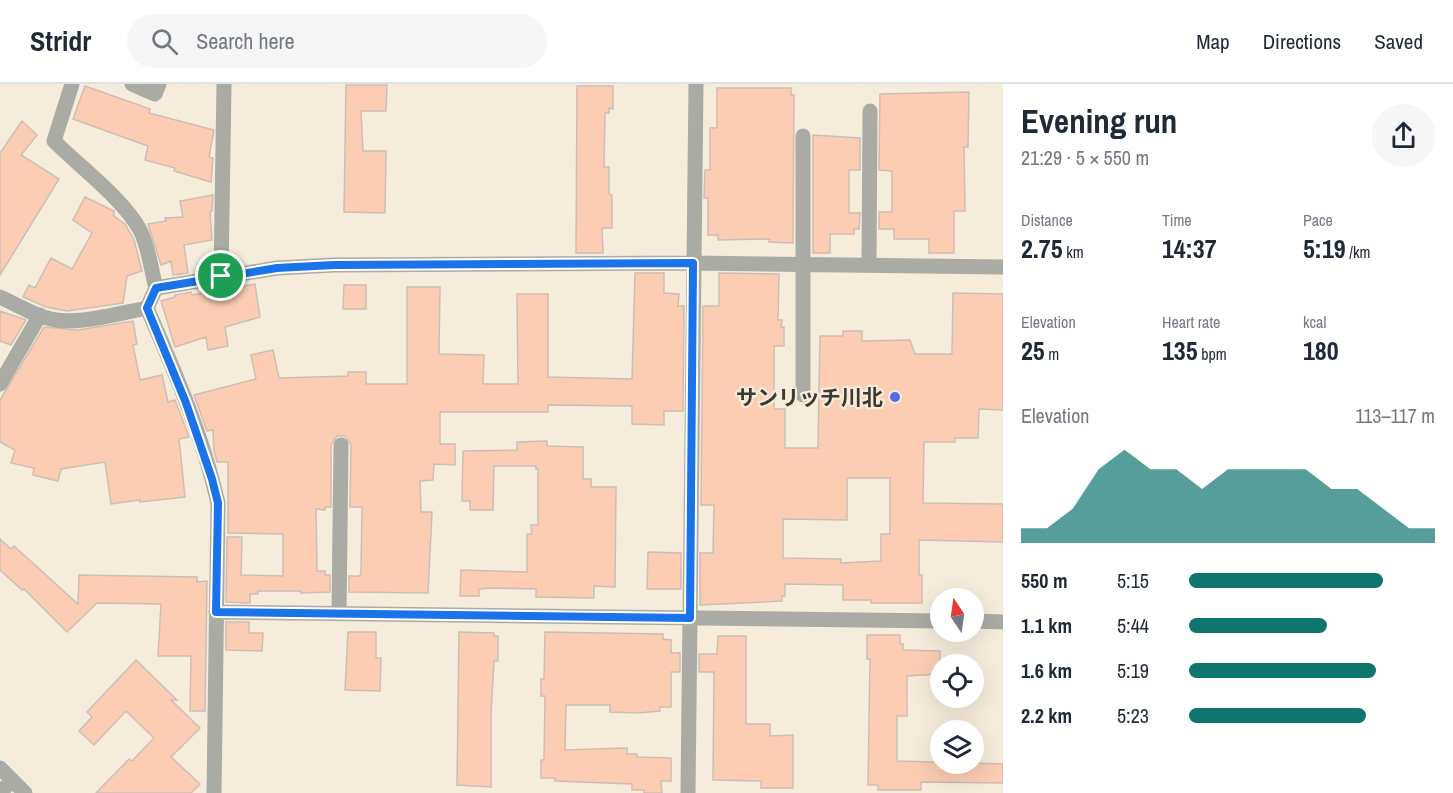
<!DOCTYPE html>
<meta charset="utf-8">
<style>
body{margin:0;font-family:"Archivo Narrow","Noto Sans JP",sans-serif;background:#f6f6f7;color:#1f2937;height:100vh;display:flex;flex-direction:column;font-size:22px;white-space:nowrap}
*{box-sizing:border-box;margin:0}
p{font-size:20px;color:#747a83}
.icon{flex:none;width:33px;height:33px;fill:none;stroke:currentColor;stroke-width:2;stroke-linecap:round;stroke-linejoin:round}
.map{position:relative;flex:1;overflow:hidden}
.panel{display:flex;flex-direction:column;background:#fff;width:450px}
.panel>*{flex:none}
.needle{width:39px;rotate:347deg}
.buttons{position:absolute;left:930px;top:504px;display:grid;gap:12px}
.buttons a{display:grid;place-items:center;width:54px;height:54px;border-radius:50%;background:#fff;box-shadow:0 6px 24px #0002;font-size:30px}
.pin{position:absolute;display:grid;place-items:center;width:51px;height:51px;color:#fff;margin:-26px;border:3px solid #fff;border-radius:50%;box-shadow:0 2px 6px #0007}
.round{display:grid;place-items:center;flex:none;width:63px;height:63px;border-radius:32px;background:#f6f6f7}
.head{display:flex;align-items:center;justify-content:space-between;height:102px;padding:0 18px}
h1{font-size:33px;font-weight:700;line-height:45px}
.metrics{display:grid;grid-template-columns:repeat(3,1fr);gap:9px;height:102px;padding:6px 18px}
.metrics div{display:grid;align-content:center}
.metrics b{font-size:26px;font-weight:700}
.metrics small{font-size:16px;font-weight:400}
.metrics p{font-size:16px}
.chart{height:168px;padding:12px 18px}
.chart p{display:flex;justify-content:space-between}
.chart svg{width:100%;height:108px;margin-top:6px;fill:#0f766e;opacity:.7}
ul{padding:0 18px;list-style:none;font-size:20px}
li{display:grid;grid-template-columns:96px 72px 1fr;align-items:center;height:45px}
li i{height:15px;border-radius:8px;background:#0f766e}
header{display:flex;align-items:center;gap:36px;box-sizing:border-box;height:84px;padding:0 30px;background:#fff;border-bottom:2px solid #e0e1e3}
header strong{font-size:28px}
nav{display:flex;gap:33px;margin-inline-start:auto;font-size:21px}
.search{width:420px;height:54px;background:#f6f6f7;display:flex;align-items:center;gap:15px;box-sizing:border-box;padding:0 21px;border-radius:33px;color:#747a83;font-size:22px}
main{display:flex;flex:1;min-height:0}
.map>svg:first-child{display:block}
</style>
<header>
<strong>Stridr</strong>
<div class="search"><svg class="icon" aria-label="search" viewBox="0 0 24 24"><circle cx="10" cy="10" r="6"/><path d="M15 15l6 6"/></svg>Search here</div>
<nav><a>Map</a><a>Directions</a><a>Saved</a></nav>
</header>
<main>
<div class="map">
<svg width="1003" height="709" viewBox="0 0 1003 709">
<rect width="100%" height="100%" fill="#f5ecdc"/>
<path fill="#fccdb3" stroke="#cebdb4" stroke-width="1.5" fill-rule="evenodd" d="M346,1H387L386,27H361L363,67H386L385,129L344,128Z
M85,2L150,25L149,29L214,46L209,73L213,74L211,98L174,87L175,84L145,76L148,62L73,35Z
M577,2H613V25L609,24V29H605L604,83H609V110L612,111V144H602L603,169H576Z
M717,4H791V11H794L793,159L769,158L770,155L718,156V151H708V114H704L705,86H710V44H717Z
M969,8L968,63H964L965,127H954V169H929V155H894V145H879V128H892V87L879,86L880,10Z
M22,37L37,51L21,71L59,95L0,191V69Z
M813,51L860,54V86H849V129H860L859,145H854V150H830V169H813Z
M213,111L212,127L210,128L212,156L184,161L188,189L173,191L171,177L161,181L148,140L166,137L165,134L183,133L180,117Z
M85,113L114,127V132L125,140L134,156L142,187L127,192L123,219L67,227L46,223L23,213L29,201L35,204L51,174L72,185L92,149L73,136Z
M635,189H664V209L679,210L678,222H684L683,327H664V341L632,340V322L548,321V328H440V360H455V381L434,380L433,396L420,397L421,428H432L428,509L349,508V492H360L361,486L362,423H350L351,361L345,352H337L331,361V423H325V426L316,425L317,487H325V491H330V508L301,509V507H258V510H250V519L226,518L227,453H242L241,491L283,492V450L228,449V378H217L214,366L213,346L207,347L194,311L256,295L251,271L273,266L279,294L348,292V288H366V300H407V203H440L439,270L484,271L483,300H518L517,210H548V293L632,295Z
M719,189L779,190L778,236H782L781,243H784V262H774V325H785V364H818L820,252H843V247H862V257L910,256L915,270H952L953,209L1003,210V326L979,325L978,354H955V358H924L923,419L1003,420V458L919,456V491H922V519H871V516H843V501L785,500V512H782V517L700,521V469H713L714,421H701L703,222H719ZM847,394H890V450H881V477L841,479V475L783,474V435L847,436Z
M255,200L260,233L225,243L228,262L208,266L206,253L175,263L161,217L175,213V211L191,208L192,211Z
M344,201H366V225H343Z
M0,227L26,236L11,261L0,257Z
M133,237L137,260L133,261L140,296L162,291L168,318L175,316L189,353L179,355L185,413L140,418V416L111,420L105,378L61,385L58,397L33,391L34,384L11,379L15,366L0,358V316L44,243L78,246Z
M547,357V362L583,363V395H591V403H616L615,503L594,502V514L536,513V505L493,504L479,505V512H460L461,486L527,488V450H532L531,441H538V385H536V382H494L493,426H470V417H462L463,367L517,366V358Z
M0,455L11,465L14,462L78,520L79,491L197,493V498L207,497L205,627H190L191,572H158L161,520L97,519L67,548L24,505L22,506L0,486Z
M648,468L681,469V505H647Z
M226,538H249V549H263L262,567L226,566Z
M348,548H376V574H381L380,607L345,606Z
M459,548L494,549V552H498V577H494L491,630V703L457,701Z
M545,548L663,550V555L671,556V569H680V588H671V623H660V627L639,629L610,628V621H566L565,666L627,664V670H637V673L671,674V697H661L662,709H644V706H632V700L555,697V694H541V676H544L545,612H541V595H544Z
M867,551H900V560H903V566L940,567V590L907,592V632H897V677L1003,680V699L921,698V706H878V701H868L870,575H867Z
M718,552H746V640H770V652L793,651V704H761V697L713,696L714,588H699V570H717Z
M136,576L177,616H171L200,644L171,673L200,700L191,709H96L129,675L132,677L154,654L126,627L94,661L79,647L92,633L87,628Z"/>
<g fill="none" stroke-linecap="round" stroke-linejoin="round">
<path stroke="#a9aba4" stroke-width="15" d="M72,0L54,57C80,83 123,115 140,146C149,163 151,186 156,204
M132,0L155,10L159,0
M803,52V311
M869,181L870,27
M221,192L224,0
M0,213C18,221 36,233 56,236C82,240 121,229 147,224
M0,300L40,231
M216,528L940,537
M339,530L341,361
M974,537L1003,538
M0,684L25,709
M0,709L12,696
M214,709L218,419C203,352 174,286 147,224L156,204L277,184L334,181L693,179L1003,183
M688,709L696,0"/>
</g>
<g fill="none" stroke-linecap="round" stroke-linejoin="round">
<g stroke="#fff" stroke-width="12">
<path id="route" d="M693,179L690,534L216,528L218,419L212,395L186,319L147,224L156,204L277,184L334,181Z"/>
</g>
<use href="#route" stroke="#1a73e8" stroke-width="8"/>
</g>
<circle fill="#536ae0" stroke="#f5ecdc" stroke-width="2" cx="895" cy="313" r="6"/>
<g text-anchor="middle" dominant-baseline="central" stroke-width="4.5" stroke-linejoin="round" paint-order="stroke">
<g font-size="21" font-weight="bold" fill="#3c3933" stroke="#f5ecdc" text-anchor="end">
<text x="883" y="313">サンリッチ川北</text>
</g>
</g>
</svg>
<div class="buttons">
<a><svg class="needle" viewBox="-14 -14 28 28"><path d="M0-13l5 13h-10z" fill="#e53935"/><path d="M0 13l5-13h-10z" fill="#747a83"/></svg></a>
<a><svg class="icon" aria-label="locate" viewBox="0 0 24 24"><circle cx="12" cy="12" r="6"/><path d="M12 2v4M12 18v4M2 12h4M18 12h4"/></svg></a>
<a><svg class="icon" aria-label="layers" viewBox="0 0 24 24"><path d="M12 4l9 5-9 5-9-5zM3 14l9 5 9-5"/></svg></a>
</div>
<div class="pin" style="left:221px;top:192px;background:#1e9e55"><svg class="icon" aria-label="arrive" viewBox="0 0 24 24"><path d="M6 21V4h12l-3 4 3 4H6"/></svg></div>
</div>
<section class="panel">
<div class="head"><div><h1>Evening run</h1><p>21:29 · 5 × 550 m</p></div><a class="round"><svg class="icon" aria-label="share" viewBox="0 0 24 24"><path d="M12 15V3M7 8l5-5 5 5M5 13v7h14v-7"/></svg></a></div>
<div class="metrics">
<div><p>Distance</p><b>2.75<small> km</small></b></div>
<div><p>Time</p><b>14:37</b></div>
<div><p>Pace</p><b>5:19<small> /km</small></b></div>
</div>
<div class="metrics">
<div><p>Elevation</p><b>25<small> m</small></b></div>
<div><p>Heart rate</p><b>135<small> bpm</small></b></div>
<div><p>kcal</p><b>180</b></div>
</div>
<div class="chart"><p><span>Elevation</span>113–117 m</p>
<svg viewBox="0 0 160 44" preserveAspectRatio="none"><path d="M0 44V38L10 38L20 30L30 14L40 6L50 14L60 14L70 22L80 14L90 14L100 14L110 14L120 22L130 22L140 30L150 38L160 38V44z"/></svg>
</div>
<ul>
<li><b>550 m</b>5:15<i style="width:79%"></i></li>
<li><b>1.1 km</b>5:44<i style="width:56%"></i></li>
<li><b>1.6 km</b>5:19<i style="width:76%"></i></li>
<li><b>2.2 km</b>5:23<i style="width:72%"></i></li>
</ul>
</section>
</main>
